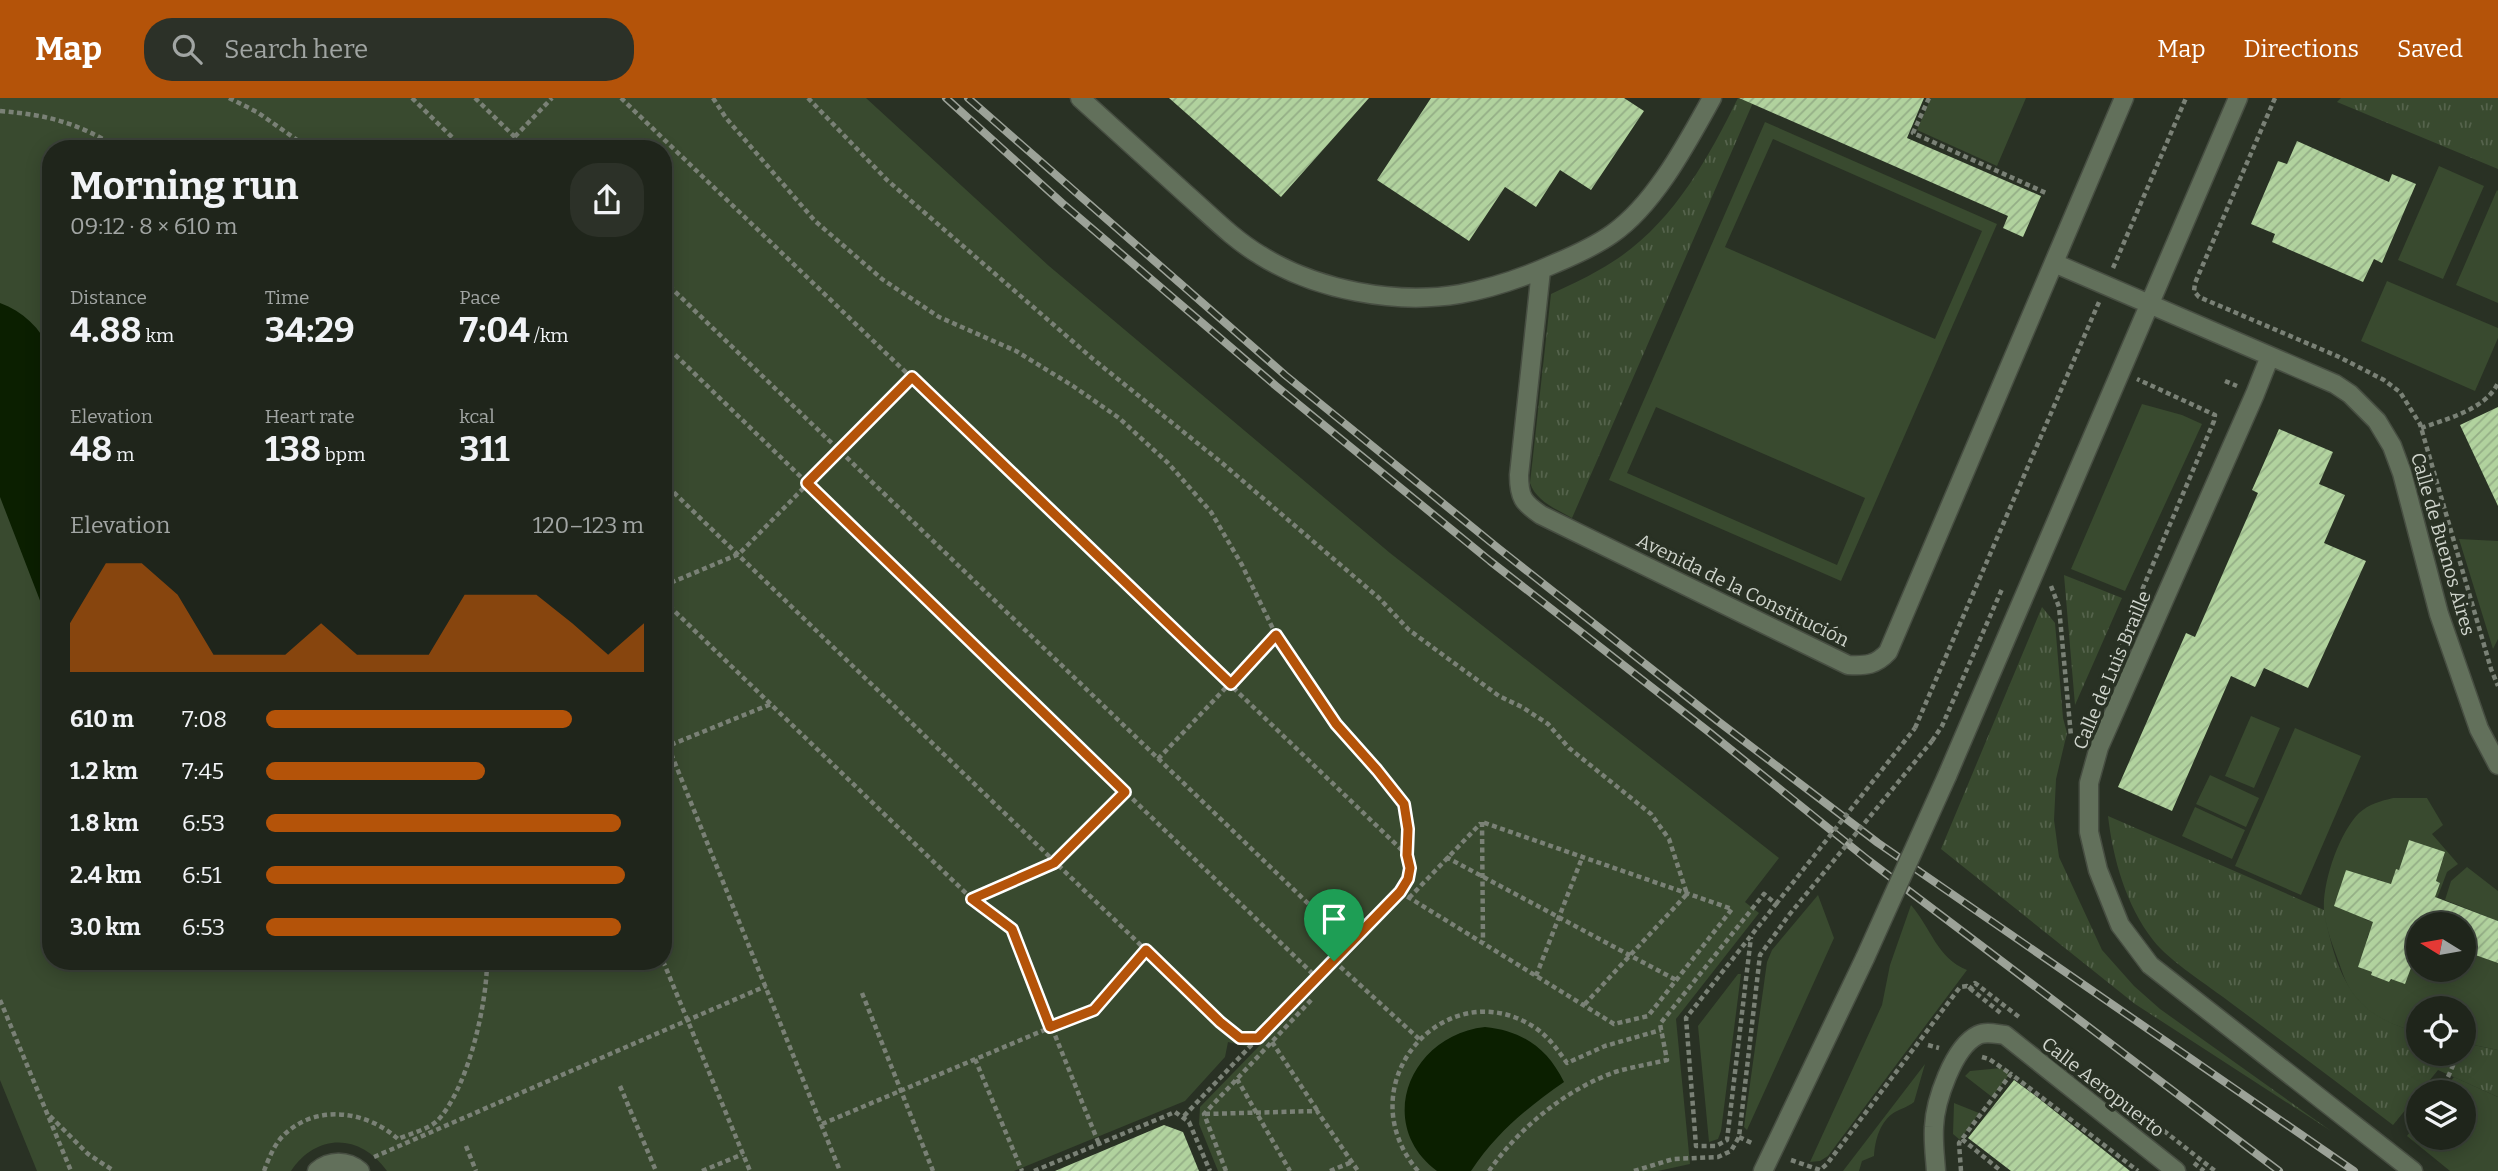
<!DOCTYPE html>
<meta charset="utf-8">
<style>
body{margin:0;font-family:Bitter,serif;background:#2c3128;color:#f1f3f6;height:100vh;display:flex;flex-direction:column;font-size:26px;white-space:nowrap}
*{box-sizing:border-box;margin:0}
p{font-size:23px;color:#a1a5a3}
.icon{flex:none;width:38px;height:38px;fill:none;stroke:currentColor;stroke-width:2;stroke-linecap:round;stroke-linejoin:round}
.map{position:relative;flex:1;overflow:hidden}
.drawer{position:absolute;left:42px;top:42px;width:630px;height:830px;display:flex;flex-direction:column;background:#1f251b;border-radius:28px;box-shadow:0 4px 18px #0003,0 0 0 2px #3c423a}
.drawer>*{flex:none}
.needle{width:46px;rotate:281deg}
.buttons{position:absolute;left:2406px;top:814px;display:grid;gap:14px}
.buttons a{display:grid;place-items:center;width:70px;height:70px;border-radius:50%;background:#1f251b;box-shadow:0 4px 18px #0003,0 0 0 2px #3c423a;font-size:35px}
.pin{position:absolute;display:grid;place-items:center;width:60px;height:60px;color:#fff;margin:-72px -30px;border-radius:50% 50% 50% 0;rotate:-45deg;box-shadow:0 0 7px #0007}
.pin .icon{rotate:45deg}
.round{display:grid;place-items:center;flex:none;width:74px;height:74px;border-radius:28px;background:#2c3128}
.headline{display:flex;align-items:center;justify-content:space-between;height:119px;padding:0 28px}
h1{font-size:38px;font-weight:700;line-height:52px}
.stats{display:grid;grid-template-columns:repeat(3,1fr);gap:10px;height:119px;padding:7px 28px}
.stats div{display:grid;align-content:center}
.stats b{font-size:35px;font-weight:700}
.stats small{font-size:19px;font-weight:400}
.stats p{font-size:19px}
.chart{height:196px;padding:14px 28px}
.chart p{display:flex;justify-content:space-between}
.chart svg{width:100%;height:126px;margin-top:7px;fill:#b45309;opacity:.7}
ul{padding:0 28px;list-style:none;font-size:23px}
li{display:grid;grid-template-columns:112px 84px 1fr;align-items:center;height:52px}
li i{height:18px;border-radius:9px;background:#b45309}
header{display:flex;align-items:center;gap:42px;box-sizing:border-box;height:98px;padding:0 35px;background:#b45309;color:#fff}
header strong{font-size:33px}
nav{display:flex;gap:38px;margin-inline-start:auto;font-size:24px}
.search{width:490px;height:63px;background:#2c3128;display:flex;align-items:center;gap:18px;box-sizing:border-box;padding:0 24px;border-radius:28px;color:#a1a5a3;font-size:26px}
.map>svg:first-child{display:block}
</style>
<header>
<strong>Map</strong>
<div class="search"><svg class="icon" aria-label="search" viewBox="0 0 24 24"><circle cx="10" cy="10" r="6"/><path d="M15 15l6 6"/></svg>Search here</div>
<nav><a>Map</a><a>Directions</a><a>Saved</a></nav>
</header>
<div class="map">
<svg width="2498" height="1073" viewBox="0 0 2498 1073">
<defs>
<pattern id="grass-tufts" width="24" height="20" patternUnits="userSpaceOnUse" patternTransform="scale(1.75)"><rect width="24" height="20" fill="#394a2f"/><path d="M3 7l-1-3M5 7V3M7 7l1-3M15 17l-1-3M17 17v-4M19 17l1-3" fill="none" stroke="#55634c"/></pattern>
<pattern id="building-hatch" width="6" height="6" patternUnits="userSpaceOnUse" patternTransform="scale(1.75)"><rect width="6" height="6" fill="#b1d29e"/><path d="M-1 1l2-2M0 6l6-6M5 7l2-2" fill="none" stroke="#94ae86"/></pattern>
</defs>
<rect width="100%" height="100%" fill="#293124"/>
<path fill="url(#grass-tufts)" d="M1738,0H1755L1572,420C1556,411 1536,403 1530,385L1551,196C1567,188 1584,181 1599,172C1667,135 1705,67 1738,0Z
M2341,0H2498V71L2337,4Z
M2064,477L2122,500L2075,607Z
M2042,509L2055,525L2063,620L2067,635L2056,681L2054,722L2059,759L2102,852L2134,888L2160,911L2331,1033L2135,906L1941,751Z
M2108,718L2324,812C2336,876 2351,917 2418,934V956H2464V945L2498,952V999L2438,972L2393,1027C2339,986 2285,945 2231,905C2208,887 2170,864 2153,842C2126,807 2113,761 2108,718Z"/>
<path fill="#394a2f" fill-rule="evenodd" d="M0,0H866L1049,168L1390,455L1779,760L1745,804L1759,815L1676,921L1690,1066L1658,1073H1218L1199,1026L1200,1009L1264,943L1249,949L1228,944L1225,959L1185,1003L1014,1073H387C361,1036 317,1034 291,1073H37L0,982ZM51,51H663V863H51Z
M1931,0H2026L1997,68L1917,32Z
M1765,24L1997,126L1841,483L1609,382ZM1773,41L1982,133L1935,241L1725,149ZM1656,309L1865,400L1837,467L1627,375Z
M2439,68L2484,88L2443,181L2398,162Z
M2497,92L2498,93V205L2456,187Z
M2387,183L2498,230V240L2475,293L2361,243Z
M2142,306L2182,317L2202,326L2125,493L2071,471Z
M2459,441L2498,443V541L2493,551Z
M2251,618L2280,630L2254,690L2225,678Z
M2295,630L2361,658L2301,797L2235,768Z
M2210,677L2259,700L2246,729L2196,706Z
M2393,700H2427L2443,727L2432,736L2458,766L2447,774L2435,806L2432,805L2440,785L2436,783L2445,755L2409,742L2399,772L2396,771L2394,777L2398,785L2385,787L2383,783L2377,781L2376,783L2364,821L2369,823L2374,821L2375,832L2369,835L2367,840L2369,842L2358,869L2372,874L2371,877L2389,884L2416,857L2418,852L2409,841L2418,837V872H2464V848L2498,865V952L2464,945V910H2418V934C2394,928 2372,919 2355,898C2347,889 2343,876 2339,865C2333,848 2326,831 2324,813C2322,785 2339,735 2359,715C2369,706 2381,703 2393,700Z
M2195,709L2245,732L2232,761L2182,738Z
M2467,769L2498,793V823L2445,802L2451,783Z
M1818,797L1834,840L1747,1032L1744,1029L1767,864L1772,852Z
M1911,807C1931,830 1937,860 1967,872L1828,1058L1820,1063L1810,1064L1882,907L1890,867Z
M1738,876H1741L1721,1033L1718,1041L1709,1044L1698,928Z
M1925,966L1914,1004C1908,1009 1902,1010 1895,1014C1880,1023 1875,1042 1874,1058L1862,1063L1859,1073H1843Z
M2001,970L2010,976L1992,999L1965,978L1970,973Z
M2454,979L2498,999V1073H2450L2407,1038L2418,1023V1040H2464V994H2441Z
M1954,1005L1979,1015L1960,1042L1953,1036Z"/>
<path fill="#0b1f00" d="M0,205C23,213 40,230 51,253V531L0,399Z
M1485,929C1523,933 1547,950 1564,984C1528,1009 1496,1035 1471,1073H1437C1374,1026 1410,937 1485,929Z"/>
<path fill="url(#building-hatch)" d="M1169,0H1369L1281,99Z
M1431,0H1624L1644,13L1591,92L1560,72L1536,109L1505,89L1469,143L1377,82Z
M1739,0H1924L1907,40L2041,98L2023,139L2003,130L2008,118Z
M2297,43L2389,84L2392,76L2416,86L2382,165L2374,161L2363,184L2272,144L2275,136L2251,126L2278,63L2287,66Z
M2498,309V408L2460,327Z
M2279,331L2333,354L2319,386L2345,397L2324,445L2366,463L2308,590L2264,570L2255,589L2231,578L2172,713L2118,689L2186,535L2195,539L2258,395L2252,392Z
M2409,742L2445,754L2436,783L2440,785L2435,799L2498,823V865L2464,853V826H2418V851L2405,886L2391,881L2389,884L2371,877L2372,874L2358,869L2373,824L2334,808L2346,772L2391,786L2396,771L2399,772Z
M2014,982L2037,999L2130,1073H2011L1968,1040Z
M1164,1027L1183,1034L1199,1073H1055Z"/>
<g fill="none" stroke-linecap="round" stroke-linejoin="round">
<g stroke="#474e42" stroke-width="21">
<path id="minor" d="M1080,0C1115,32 1151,64 1186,96C1210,117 1233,141 1260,157C1316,192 1395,207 1460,196C1493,190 1525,179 1556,165C1575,157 1595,148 1612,136C1655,106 1687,45 1712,0
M2054,165L2335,286L2350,296L2377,323L2392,348L2402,375L2439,516L2479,631L2498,667
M1541,172L1519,377C1519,399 1523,405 1541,417L1848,567C1866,568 1876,567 1888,554L2124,0
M2270,258L2255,296L2099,649L2089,685V734L2098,772L2120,827L2150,867L2413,1073
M1947,678L2238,0
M317,1073C330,1062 347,1062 360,1073
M1763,1073L1865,860
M1936,1073C1935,1058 1933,1044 1934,1029C1935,1004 1953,949 1978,937C1986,933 1996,936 2005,937L2176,1073"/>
</g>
<path stroke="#7a8176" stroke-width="4.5" stroke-dasharray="5 3.5" stroke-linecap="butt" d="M229,0L257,14L310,51
M412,0L464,51
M475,0L527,51
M621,0L1407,757C1411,773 1409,780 1400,794L1274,925L1258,940H1240L1220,924L663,384
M713,0L726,20L815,123L882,181L939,219L1016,253L1073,288L1119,320L1168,365L1211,414L1242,467L1276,537L1314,597L1336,626L1377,672L1404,706L1408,731L1407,756
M808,0L887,82L1093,261L1222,365L1379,500L1409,532L1499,598L1522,609L1548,626L1569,650L1651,716L1669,741L1687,796L1584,907
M1929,0L1913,35L2046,95
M2275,0L2195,185L2194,193L2199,199L2337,258L2384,282L2400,294L2420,326L2491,571L2498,588
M0,13C49,17 78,25 120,51
M503,51L552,0
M2113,170L2186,0
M663,182L1350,846
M663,245L1317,880
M2225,283L2237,288
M2421,330C2447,321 2486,311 2498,285
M663,488L739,456L912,279
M2051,488L2059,509L2071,638
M663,502L972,801L1012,831L1099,1046
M2119,546L2214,323L2215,317L2137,281
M1915,630L2099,204
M1932,643L1942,628L2002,491
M668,648L840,1073
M663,650L771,606
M1158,661L1276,537
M1482,724L1483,844
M1446,759L1678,883
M1400,794L1614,926L1648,918L1732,811L1482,724
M1409,800L1481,725
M972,801L1053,765L1125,694
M663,863L750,1073
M1334,863L1419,941
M1536,878L1582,760
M1969,892L1975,885L2019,919
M862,895L933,1073
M0,902L71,1073
M1272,944L1317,1012
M1928,947L1939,950
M1982,959L1989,961L2011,976
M975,961L1022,1073
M2448,979L2458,956
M1237,981L1290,1073
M620,988L656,1073
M2117,996L2215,1073
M1205,1016L1317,1013L1358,1073
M50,1018L88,1056L114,1073
M1184,1018L1258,940
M822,1026L1094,911L1145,853
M1739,1039L1754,1046
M1962,1041L2001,1073
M466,1048L476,1073
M374,1059L766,888
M1791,1062L1820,1072L1827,1066L1960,889L1967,888L2002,916
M2194,1065L2204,1073
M264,1073C269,1060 275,1044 286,1035C318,1006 367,1013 398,1041C409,1036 429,1031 437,1023C468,991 487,906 487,863
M702,1073L743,1056
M1034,1073L1175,1014L1189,1024L1210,1073
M1226,1073L1204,1016L1313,900
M1330,1073L1352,1064
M1418,1073C1344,986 1446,872 1534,929C1548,938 1557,951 1567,965L1605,948L1661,932
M1489,1073C1519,1030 1565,992 1615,974C1632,969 1650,966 1667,962L1660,926L1764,796L1776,806L1686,920L1696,1048H1716L1727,1042L1751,839
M1634,1073L1673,1061L1718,1059L1731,1053L1739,1039L1760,857L1789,817
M1961,1073L1959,1045L2011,976L2138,1073"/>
<use href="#minor" stroke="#62705b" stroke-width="18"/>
<g stroke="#9ca298" stroke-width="8">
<path id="rail" d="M946,0L1062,105L1276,288L1490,463L1709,634L1868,762L2279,1073
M968,0L1285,277L1498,450L1719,624L1878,745L2354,1073"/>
</g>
<use href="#rail" stroke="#293124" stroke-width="5" stroke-dasharray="16" stroke-linecap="butt"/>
<g stroke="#474e42" stroke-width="21" stroke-linecap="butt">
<path id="minor-bridge" d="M1865,860L1947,678"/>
</g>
<path stroke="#7a8176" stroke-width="4.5" stroke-dasharray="5 3.5" stroke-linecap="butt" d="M1776,806L1915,630
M1789,817L1932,643"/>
<use href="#minor-bridge" stroke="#62705b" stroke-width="18"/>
</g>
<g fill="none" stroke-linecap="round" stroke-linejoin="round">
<g stroke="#fff" stroke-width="14">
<path id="route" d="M912,279L1231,586L1276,537L1336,626L1377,672L1404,706L1408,731L1407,757L1410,770L1408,781L1400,794L1258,940H1240L1220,924L1146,852L1094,912L1050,929L1012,831L972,801L1054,765L1125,694L807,385Z"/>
</g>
<use href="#route" stroke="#b45309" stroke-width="9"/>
</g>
<g text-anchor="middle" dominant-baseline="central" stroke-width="7" stroke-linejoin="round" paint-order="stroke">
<g font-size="19" fill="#cfd4cc" stroke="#293124">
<text transform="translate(2443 446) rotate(74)">Calle de Buenos Aires</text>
<text transform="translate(1743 492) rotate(26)">Avenida de la Constitución</text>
<text transform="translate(2112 572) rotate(-67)">Calle de Luis Braille</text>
<text transform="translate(2103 989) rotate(38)">Calle Aeropuerto</text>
</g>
</g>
</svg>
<div class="buttons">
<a><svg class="needle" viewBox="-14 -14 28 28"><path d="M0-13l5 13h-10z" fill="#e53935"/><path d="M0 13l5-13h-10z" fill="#a1a5a3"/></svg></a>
<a><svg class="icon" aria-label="locate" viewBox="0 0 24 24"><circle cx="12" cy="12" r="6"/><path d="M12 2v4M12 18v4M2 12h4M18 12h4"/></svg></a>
<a><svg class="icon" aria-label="layers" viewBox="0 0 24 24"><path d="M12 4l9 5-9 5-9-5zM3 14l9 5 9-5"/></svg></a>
</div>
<div class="pin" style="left:1334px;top:863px;background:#1e9e55"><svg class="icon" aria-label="arrive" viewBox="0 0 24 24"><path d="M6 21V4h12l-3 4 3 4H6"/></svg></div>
<section class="drawer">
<div class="headline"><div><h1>Morning run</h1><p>09:12 · 8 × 610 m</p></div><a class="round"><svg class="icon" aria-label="share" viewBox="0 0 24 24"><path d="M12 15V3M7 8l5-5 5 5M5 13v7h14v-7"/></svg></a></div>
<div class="stats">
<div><p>Distance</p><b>4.88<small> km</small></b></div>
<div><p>Time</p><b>34:29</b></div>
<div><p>Pace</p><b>7:04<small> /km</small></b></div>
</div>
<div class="stats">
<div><p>Elevation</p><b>48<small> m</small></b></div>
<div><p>Heart rate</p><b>138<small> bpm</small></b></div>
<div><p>kcal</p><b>311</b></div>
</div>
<div class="chart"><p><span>Elevation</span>120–123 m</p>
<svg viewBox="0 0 160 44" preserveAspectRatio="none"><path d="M0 44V27L10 6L20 6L30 17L40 38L50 38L60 38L70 27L80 38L90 38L100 38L110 17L120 17L130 17L140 27L150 38L160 27V44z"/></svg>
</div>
<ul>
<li><b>610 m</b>7:08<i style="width:81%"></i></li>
<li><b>1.2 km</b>7:45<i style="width:58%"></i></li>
<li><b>1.8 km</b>6:53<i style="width:94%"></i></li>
<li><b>2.4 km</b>6:51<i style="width:95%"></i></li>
<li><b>3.0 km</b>6:53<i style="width:94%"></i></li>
</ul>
</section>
</div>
